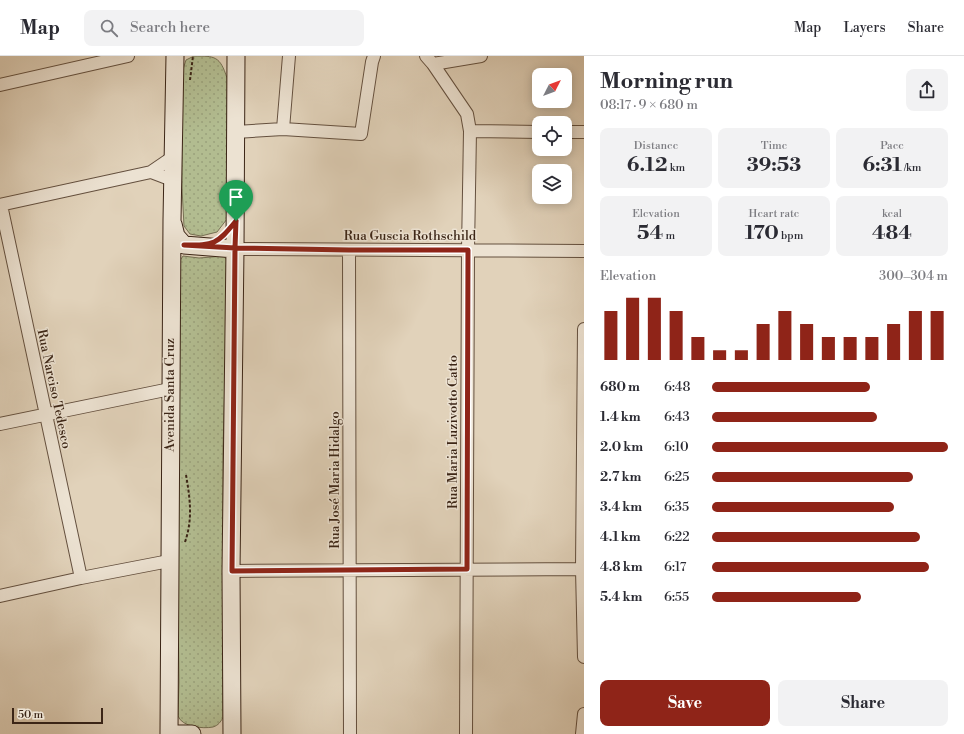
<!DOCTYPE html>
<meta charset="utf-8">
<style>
body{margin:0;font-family:"Libre Bodoni",serif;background:#f2f2f3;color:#2b2b33;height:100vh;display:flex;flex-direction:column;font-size:15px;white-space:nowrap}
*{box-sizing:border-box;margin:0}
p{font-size:13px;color:#7c7c81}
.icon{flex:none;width:22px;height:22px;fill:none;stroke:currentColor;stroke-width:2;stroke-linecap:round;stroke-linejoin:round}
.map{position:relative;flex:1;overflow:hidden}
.details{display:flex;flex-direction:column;background:#fff;width:380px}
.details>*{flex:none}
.needle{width:26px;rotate:48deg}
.controls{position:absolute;left:532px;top:12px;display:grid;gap:8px}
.controls a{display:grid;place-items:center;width:40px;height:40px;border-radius:8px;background:#fff;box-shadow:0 2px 10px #0003;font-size:20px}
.scale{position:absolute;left:12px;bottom:10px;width:91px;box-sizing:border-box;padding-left:4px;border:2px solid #3b2516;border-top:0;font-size:11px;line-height:14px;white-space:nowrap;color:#3b2516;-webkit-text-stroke:3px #ece2d2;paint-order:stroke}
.pin{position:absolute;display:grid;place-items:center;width:34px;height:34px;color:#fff;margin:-41px -17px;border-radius:50% 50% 50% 0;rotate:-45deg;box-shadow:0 0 4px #0007}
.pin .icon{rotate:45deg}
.round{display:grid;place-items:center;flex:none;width:42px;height:42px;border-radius:8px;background:#f2f2f3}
.overview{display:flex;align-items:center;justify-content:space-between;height:68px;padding:0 16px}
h1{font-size:22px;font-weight:800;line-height:30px}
.figures{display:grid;grid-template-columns:repeat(3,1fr);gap:6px;height:68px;padding:4px 16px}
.figures div{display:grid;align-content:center;border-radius:8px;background:#f2f2f3;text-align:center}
.figures b{font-size:20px;font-weight:800}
.figures small{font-size:11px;font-weight:400}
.figures p{font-size:11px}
.chart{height:112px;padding:8px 16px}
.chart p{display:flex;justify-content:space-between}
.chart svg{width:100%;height:72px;margin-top:4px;stroke:#8f2418;stroke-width:6}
.button{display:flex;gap:8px;margin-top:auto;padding:8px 16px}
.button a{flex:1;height:46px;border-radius:8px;background:#8f2418;color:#fff;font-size:16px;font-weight:800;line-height:46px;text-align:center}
.button a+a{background:#f2f2f3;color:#2b2b33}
ul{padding:0 16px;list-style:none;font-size:13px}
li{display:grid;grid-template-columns:64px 48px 1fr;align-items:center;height:30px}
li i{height:10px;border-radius:5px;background:#8f2418}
header{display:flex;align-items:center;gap:24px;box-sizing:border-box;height:56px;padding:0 20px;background:#fff;border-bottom:1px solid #e1e1e2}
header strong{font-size:19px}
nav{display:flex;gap:22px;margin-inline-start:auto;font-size:14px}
.search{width:280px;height:36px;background:#f2f2f3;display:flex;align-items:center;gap:10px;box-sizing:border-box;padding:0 14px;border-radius:8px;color:#7c7c81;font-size:15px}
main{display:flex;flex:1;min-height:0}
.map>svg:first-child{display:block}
</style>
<header>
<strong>Map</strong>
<div class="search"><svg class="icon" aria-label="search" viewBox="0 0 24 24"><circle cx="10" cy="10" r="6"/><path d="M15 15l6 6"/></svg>Search here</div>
<nav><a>Map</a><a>Layers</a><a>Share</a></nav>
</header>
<main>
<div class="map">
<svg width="584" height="678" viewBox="0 0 584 678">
<defs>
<pattern id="grass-dots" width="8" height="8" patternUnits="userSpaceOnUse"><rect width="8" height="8" fill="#b2bc90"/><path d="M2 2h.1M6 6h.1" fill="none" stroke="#9aa17b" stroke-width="1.8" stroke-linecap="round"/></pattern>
</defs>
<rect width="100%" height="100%" fill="#e1d2ba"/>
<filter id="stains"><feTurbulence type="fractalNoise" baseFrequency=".005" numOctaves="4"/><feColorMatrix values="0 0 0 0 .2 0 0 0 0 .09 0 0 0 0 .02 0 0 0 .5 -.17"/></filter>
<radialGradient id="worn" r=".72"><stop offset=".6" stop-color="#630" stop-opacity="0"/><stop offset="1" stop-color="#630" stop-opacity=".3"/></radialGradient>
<path fill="url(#grass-dots)" stroke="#767053" d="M194,0C215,0 220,0 227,22V163L217,176L201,180L190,178L184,170L182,132L181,20L186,4Z
M183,200L199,202L224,200L227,204L228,211L223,393V662C220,666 219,669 213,671C203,673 182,671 178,660L179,626L177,451L179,206Z"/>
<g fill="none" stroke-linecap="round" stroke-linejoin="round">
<g stroke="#64503f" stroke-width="14">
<path id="street" d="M426,0L433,8L467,58L470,75L468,194L466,678
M433,8L481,0
M0,29L128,0
M283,73L289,0
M470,75L539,76
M236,76L283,73L361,78L372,6L374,0
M565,76H584
M172,124L151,116L173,101
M0,149L151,116
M1,149L81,522
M235,193L584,195
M349,194L350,678
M584,273L582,513L584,601
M0,368L170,333
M231,515L584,513
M0,540L81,522L169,505
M582,678L584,658"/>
</g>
<g stroke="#3b2516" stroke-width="19">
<path id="secondary" d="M173,168L176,180L184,189L235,193
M169,678L172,164L175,0
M177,678H192
M232,678L231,515L235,193L236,0"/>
</g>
<path stroke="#3b2516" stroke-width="2" stroke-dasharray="3 2" stroke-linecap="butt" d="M190,24L193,0
M185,486C193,463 190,442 186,419"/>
<use href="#street" stroke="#ece2d2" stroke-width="12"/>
<use href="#secondary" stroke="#ece2d2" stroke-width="17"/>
</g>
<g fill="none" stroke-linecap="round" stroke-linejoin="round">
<g stroke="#fff" stroke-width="8">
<path id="route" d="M236,165C216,189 215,189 184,189L235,192L232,515L467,513L468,194H349L235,192L236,165"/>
</g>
<use href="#route" stroke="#8f2418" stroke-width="5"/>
</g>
<g text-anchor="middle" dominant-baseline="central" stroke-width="3" stroke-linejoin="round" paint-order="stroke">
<g font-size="13" fill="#3b2516" stroke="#ece2d2">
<text x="410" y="180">Rua Guscia Rothschild</text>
<text transform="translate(54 333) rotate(78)">Rua Narciso Tedesco</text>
<text transform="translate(170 339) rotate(-90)">Avenida Santa Cruz</text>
<text transform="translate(453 376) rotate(-90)">Rua Maria Luzivotto Catto</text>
<text transform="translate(335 424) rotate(-90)">Rua José Maria Hidalgo</text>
</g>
</g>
<rect width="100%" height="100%" filter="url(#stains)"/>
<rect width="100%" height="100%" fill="url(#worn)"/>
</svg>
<div class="controls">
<a><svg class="needle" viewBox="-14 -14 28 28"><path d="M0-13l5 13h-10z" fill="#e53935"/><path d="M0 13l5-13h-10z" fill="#7c7c81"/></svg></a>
<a><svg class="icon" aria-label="locate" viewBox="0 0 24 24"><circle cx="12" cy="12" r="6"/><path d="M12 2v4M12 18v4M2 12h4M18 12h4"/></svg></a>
<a><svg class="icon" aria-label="layers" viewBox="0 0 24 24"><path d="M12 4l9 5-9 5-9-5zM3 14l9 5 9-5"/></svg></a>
</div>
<div class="scale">50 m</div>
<div class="pin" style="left:236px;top:165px;background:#1e9e55"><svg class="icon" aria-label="arrive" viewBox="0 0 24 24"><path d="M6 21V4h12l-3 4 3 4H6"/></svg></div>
</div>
<section class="details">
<div class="overview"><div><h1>Morning run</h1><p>08:17 · 9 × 680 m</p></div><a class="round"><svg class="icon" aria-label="share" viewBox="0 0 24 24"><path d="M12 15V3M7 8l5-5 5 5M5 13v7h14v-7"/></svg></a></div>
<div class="figures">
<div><p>Distance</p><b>6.12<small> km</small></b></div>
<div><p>Time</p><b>39:53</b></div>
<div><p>Pace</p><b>6:31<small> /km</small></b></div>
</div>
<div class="figures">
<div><p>Elevation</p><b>54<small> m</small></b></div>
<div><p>Heart rate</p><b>170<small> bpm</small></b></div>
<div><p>kcal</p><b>484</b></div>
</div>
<div class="chart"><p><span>Elevation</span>300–304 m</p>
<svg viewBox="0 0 160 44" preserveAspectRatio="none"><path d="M5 44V14M15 44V6M25 44V6M35 44V14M45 44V30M55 44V38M65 44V38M75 44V22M85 44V14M95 44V22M105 44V30M115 44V30M125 44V30M135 44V22M145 44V14M155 44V14"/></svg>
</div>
<ul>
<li><b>680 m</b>6:48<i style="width:67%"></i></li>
<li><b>1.4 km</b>6:43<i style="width:70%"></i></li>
<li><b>2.0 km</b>6:10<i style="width:100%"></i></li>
<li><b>2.7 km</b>6:25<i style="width:85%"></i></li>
<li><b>3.4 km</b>6:35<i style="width:77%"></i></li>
<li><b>4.1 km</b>6:22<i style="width:88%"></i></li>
<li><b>4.8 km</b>6:17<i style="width:92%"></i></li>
<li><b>5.4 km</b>6:55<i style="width:63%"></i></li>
</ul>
<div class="button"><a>Save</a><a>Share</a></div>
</section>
</main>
